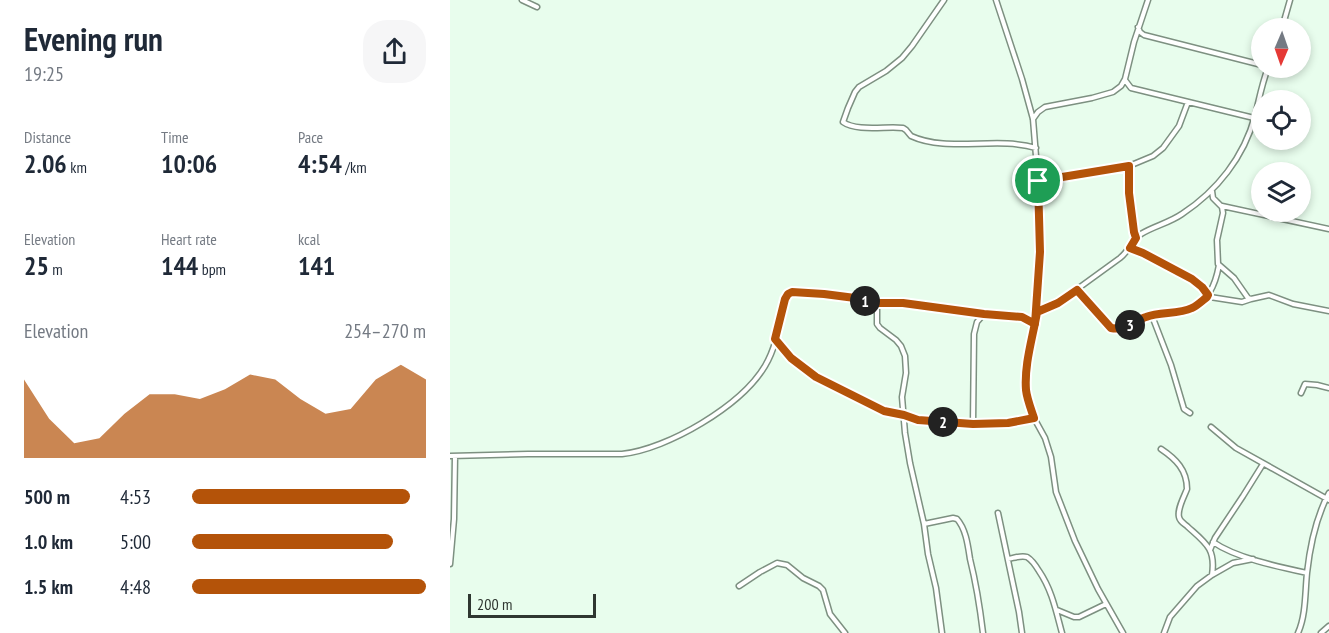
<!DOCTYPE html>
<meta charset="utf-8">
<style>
body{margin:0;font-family:"PT Sans Narrow",sans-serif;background:#f6f6f7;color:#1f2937;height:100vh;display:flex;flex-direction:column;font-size:22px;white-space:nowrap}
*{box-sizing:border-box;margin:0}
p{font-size:20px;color:#747a83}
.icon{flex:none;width:33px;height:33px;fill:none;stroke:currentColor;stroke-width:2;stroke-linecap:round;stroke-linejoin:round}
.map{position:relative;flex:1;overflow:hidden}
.drawer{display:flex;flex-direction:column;background:#fff;width:450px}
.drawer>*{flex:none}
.needle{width:39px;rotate:182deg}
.buttons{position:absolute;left:801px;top:18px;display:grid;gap:12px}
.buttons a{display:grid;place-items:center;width:60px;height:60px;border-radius:50%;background:#fff;box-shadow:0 3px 9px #0003;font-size:30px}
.scale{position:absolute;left:18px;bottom:15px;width:128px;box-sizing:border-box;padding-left:6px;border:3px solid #2f3731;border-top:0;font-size:16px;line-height:21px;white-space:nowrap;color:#2f3731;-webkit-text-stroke:4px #e8fded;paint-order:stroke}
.pin{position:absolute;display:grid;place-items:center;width:51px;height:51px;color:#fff;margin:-26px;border:3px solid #fff;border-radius:50%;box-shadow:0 2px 6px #0007}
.km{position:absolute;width:30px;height:30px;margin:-15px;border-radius:50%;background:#222;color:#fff;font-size:16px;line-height:30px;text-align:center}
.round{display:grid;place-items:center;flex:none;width:63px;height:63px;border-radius:24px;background:#f6f6f7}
.summary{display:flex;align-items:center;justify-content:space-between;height:102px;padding:0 24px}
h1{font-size:33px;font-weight:700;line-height:45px}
.stats{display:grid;grid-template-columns:repeat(3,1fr);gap:9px;height:102px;padding:6px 24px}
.stats div{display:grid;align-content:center}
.stats b{font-size:26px;font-weight:700}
.stats small{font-size:16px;font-weight:400}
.stats p{font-size:16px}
.chart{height:168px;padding:12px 24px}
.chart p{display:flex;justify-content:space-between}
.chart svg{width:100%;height:108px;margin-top:6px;fill:#b45309;opacity:.7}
ul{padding:0 24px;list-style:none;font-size:20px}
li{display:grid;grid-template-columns:96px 72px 1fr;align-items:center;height:45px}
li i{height:15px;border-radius:8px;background:#b45309}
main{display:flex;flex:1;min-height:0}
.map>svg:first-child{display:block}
</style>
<main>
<section class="drawer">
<div class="summary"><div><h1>Evening run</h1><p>19:25</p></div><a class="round"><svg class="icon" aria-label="share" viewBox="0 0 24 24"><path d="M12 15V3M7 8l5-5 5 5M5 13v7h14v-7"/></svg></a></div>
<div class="stats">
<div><p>Distance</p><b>2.06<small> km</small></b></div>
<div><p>Time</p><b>10:06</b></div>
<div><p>Pace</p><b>4:54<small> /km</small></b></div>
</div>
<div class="stats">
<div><p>Elevation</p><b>25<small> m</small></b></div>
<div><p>Heart rate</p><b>144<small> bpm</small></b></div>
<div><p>kcal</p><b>141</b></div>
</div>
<div class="chart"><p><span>Elevation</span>254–270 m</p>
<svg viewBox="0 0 160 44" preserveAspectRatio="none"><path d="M0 44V12L10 28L20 38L30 36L40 26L50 18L60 18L70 20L80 16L90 10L100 12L110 20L120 26L130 24L140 12L150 6L160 12V44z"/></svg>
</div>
<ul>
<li><b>500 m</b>4:53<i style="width:93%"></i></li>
<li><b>1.0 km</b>5:00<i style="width:86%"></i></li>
<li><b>1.5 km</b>4:48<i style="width:100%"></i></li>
</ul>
</section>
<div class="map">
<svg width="879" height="633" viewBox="0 0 879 633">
<rect width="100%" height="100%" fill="#e8fded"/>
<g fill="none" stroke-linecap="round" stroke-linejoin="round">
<g stroke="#7d9081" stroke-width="7">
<path id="minor" d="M72,0L87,7
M494,0L462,46L452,58L436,71L409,87L405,92L398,108L393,122C407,132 436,126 453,128L456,130L461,136C498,153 546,136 586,148
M546,0L572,79L583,119L588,181L590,252L587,312L579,352L576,391L584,418L595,438L601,457L606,492L625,541L648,589L673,633
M688,27L690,32L694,35L812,65
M832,28L840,0
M675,80L681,88L804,118
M583,119L588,112L595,107L642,98L663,92L671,86L675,79L684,42L698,0
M679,166V193L684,232L686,238
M588,181L679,166L703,156L713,148L729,126L738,102
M762,191L763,198L772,207L773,213L767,240L768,264L784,278L798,298L801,299L819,295L843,304L879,311
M772,206L879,229
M680,248L693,253L742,279L752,287L760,297L792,302L801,299
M627,290L661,328C675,331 684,321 696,316C703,314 712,315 720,314C727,312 737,311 743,308C760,300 766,282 769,265
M427,304V324L430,328L446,340L451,346L455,356L456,373L452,397L455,433L460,463L474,524L478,554L486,588L492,633
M587,312L608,303L670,258C679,251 683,239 691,234C704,226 719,223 732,214C767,191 794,157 805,116C809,100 812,83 818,68
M701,316L704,321L721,365L734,409L740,413
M325,339L341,358L366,377L434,411L454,415L468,420L523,424L558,423L584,418
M851,393L855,384L867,385L879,388
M523,424L524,334L527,322L534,314
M761,427L786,448L879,500
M711,449C726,459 737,470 737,489C734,497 727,509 729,517C730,522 735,524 738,527C756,543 766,549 762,575
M0,456L78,454H172C218,449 291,406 315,366C327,346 330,321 335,299L338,294L342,293L374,294L405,298L427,304L453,303L534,314L565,316L576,318L585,324
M548,513L569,612L572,633
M474,524L503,518L507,519C516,529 518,546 520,559C526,583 530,608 533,633
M763,542C786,558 829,567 857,573
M760,550L765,538L793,496L813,464
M558,559C564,558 571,555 577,557C582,560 586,566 589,571C602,590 606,611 612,633
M0,564L4,519L5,456
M289,586L310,572L327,563L337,565L353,578L369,586L373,590L380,614L395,633
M607,610L624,617H629L656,604
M714,633L720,617L747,586L762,575L783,563L803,559
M848,633C856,615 855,593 857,573C860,546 866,517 879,493
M871,633L879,626"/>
</g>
<use href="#minor" stroke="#fff" stroke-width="4"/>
</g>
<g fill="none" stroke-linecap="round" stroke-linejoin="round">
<g stroke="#fff" stroke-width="12">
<path id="route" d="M588,181L590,252L585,324L572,317L534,314L453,303H427L405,298L374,294L342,292L338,294L335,299L325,339L341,358L366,377L434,411L454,415L468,420L523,424L558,423L584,418C581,409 577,399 576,390C574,364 583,337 587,312L608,303L627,290L661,328C675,331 684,321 696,317C710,311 728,315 742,308C747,306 753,300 757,297L758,295L752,287L742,279L693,253L680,248L686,238L684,232L679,193V166L588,181"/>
</g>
<use href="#route" stroke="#b45309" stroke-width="8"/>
</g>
</svg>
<div class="buttons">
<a><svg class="needle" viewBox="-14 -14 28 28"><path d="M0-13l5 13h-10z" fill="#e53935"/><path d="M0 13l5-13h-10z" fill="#747a83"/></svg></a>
<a><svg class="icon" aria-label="locate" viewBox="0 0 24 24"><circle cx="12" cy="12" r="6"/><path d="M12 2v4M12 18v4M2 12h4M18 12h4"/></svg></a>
<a><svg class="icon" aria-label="layers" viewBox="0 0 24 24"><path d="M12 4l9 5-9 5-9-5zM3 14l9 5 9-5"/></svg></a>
</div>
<div class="scale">200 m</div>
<div class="pin" style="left:588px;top:181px;background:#1e9e55"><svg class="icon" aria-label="arrive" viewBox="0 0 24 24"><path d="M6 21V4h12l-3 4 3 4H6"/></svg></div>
<b class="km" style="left:415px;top:301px">1</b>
<b class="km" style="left:493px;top:422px">2</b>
<b class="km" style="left:680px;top:325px">3</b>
</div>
</main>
